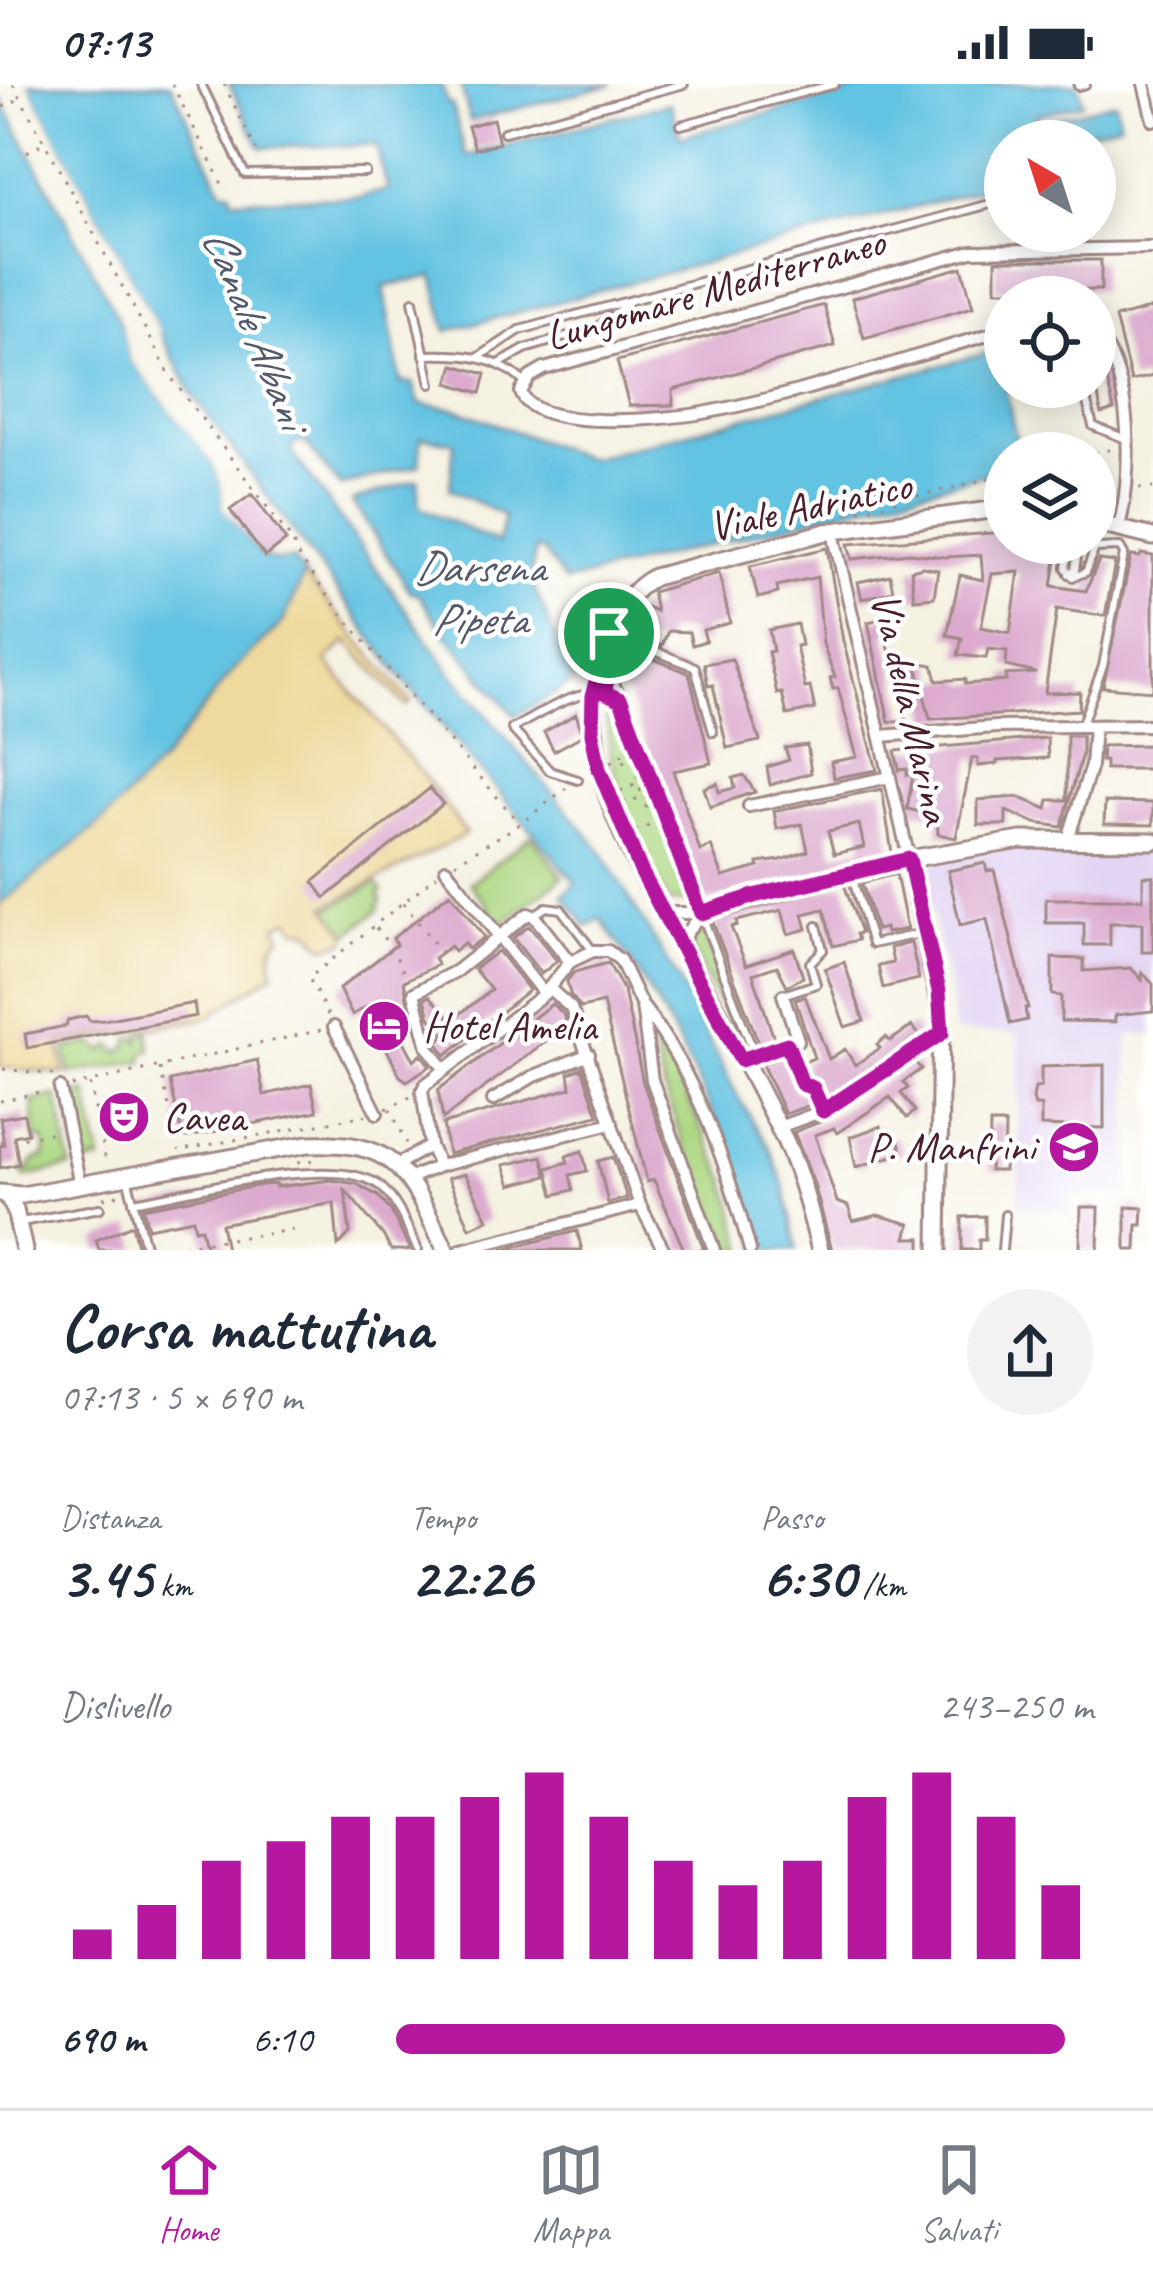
<!DOCTYPE html>
<html lang="it">
<meta charset="utf-8">
<style>
body{margin:0;font-family:Caveat,sans-serif;background:#f2f2f3;color:#1f2937;height:100vh;display:flex;flex-direction:column;font-size:45px;white-space:nowrap}
*{box-sizing:border-box;margin:0}
p{font-size:39px;color:#747a83}
.icon{flex:none;width:66px;height:66px;fill:none;stroke:currentColor;stroke-width:2;stroke-linecap:round;stroke-linejoin:round}
.map{position:relative;height:1166px;overflow:hidden}
.drawer{display:flex;flex-direction:column;background:#fff;flex:1}
.drawer>*{flex:none}
.needle{width:78px;rotate:321deg}
.tools{position:absolute;left:984px;top:36px;display:grid;gap:24px}
.tools a{display:grid;place-items:center;width:132px;height:132px;border-radius:50%;background:#fff;box-shadow:0 6px 30px #0003;font-size:60px}
.pin{position:absolute;display:grid;place-items:center;width:102px;height:102px;color:#fff;margin:-51px;border:6px solid #fff;border-radius:50%;box-shadow:0 3px 12px #0007}
.round{display:grid;place-items:center;flex:none;width:126px;height:126px;border-radius:63px;background:#f2f2f3}
.headline{display:flex;align-items:center;justify-content:space-between;height:204px;padding:0 60px}
h1{font-size:66px;font-weight:600;line-height:90px}
.figures{display:grid;grid-template-columns:repeat(3,1fr);gap:18px;height:204px;padding:12px 60px}
.figures div{display:grid;align-content:center}
.figures b{font-size:60px;font-weight:600}
.figures small{font-size:33px;font-weight:400}
.figures p{font-size:33px}
.chart{height:336px;padding:24px 60px}
.chart p{display:flex;justify-content:space-between}
.chart svg{width:100%;height:216px;margin-top:12px;stroke:#b5179e;stroke-width:6}
ul{padding:0 60px;list-style:none;font-size:39px}
li{display:grid;grid-template-columns:192px 144px 1fr;align-items:center;height:90px}
li i{height:30px;border-radius:15px;background:#b5179e}
.status{display:flex;justify-content:space-between;align-items:center;height:84px;padding:0 60px;background:#fff;direction:ltr}
.status svg{height:33px;fill:currentColor}
.dock{display:flex;justify-content:space-around;align-items:center;height:168px;border-top:3px solid #e0e1e3;background:#fff;font-size:33px;color:#747a83}
.dock a{display:grid;justify-items:center;gap:6px}
.dock .current{color:#b5179e}
.map>svg:first-child{display:block}
</style>
<div class="status"><b>07:13</b><svg viewBox="0 0 49 12"><path d="M0 12V9h3v3zM5 12V6h3v6zM10 12V3h3v9zM15 12V0h3v12zM26 1h20v11H26zM47 4h2v5h-2z"/></svg></div>
<div class="map">
<svg width="1153" height="1166" viewBox="0 0 1153 1166">
<rect width="100%" height="100%" fill="#fff"/>
<filter id="ink" filterUnits="userSpaceOnUse"><feTurbulence type="fractalNoise" baseFrequency=".00833" numOctaves="2"/><feDisplacementMap in="SourceGraphic" scale="24" xChannelSelector="R" yChannelSelector="G"/><feConvolveMatrix kernelMatrix="1 2 1 2 8 2 1 2 1" color-interpolation-filters="sRGB"/></filter>
<filter id="wash" filterUnits="userSpaceOnUse"><feTurbulence type="fractalNoise" baseFrequency=".004" numOctaves="4" result="noise"/><feDisplacementMap in="SourceGraphic" scale="48" xChannelSelector="R" yChannelSelector="G"/><feGaussianBlur stdDeviation="2.7" result="paint"/><feColorMatrix in="noise" values="0 0 0 0 0 0 0 0 0 0 0 0 0 0 0 0 0 1.4 0 .05"/><feComposite in="paint" operator="in"/></filter>
<g filter="url(#wash)">
<rect width="100%" height="100%" fill="#f5f2e2"/>
<path fill="#e2d4f3" d="M1025,761L1153,764V951H1129V1111H1070L1068,1128L1019,1121L1018,950L954,948L949,903L921,781Z"/>
<path fill="#aed884" stroke="#7c7c58" stroke-width="3" d="M619,617L691,817L670,819C639,758 604,691 607,621Z
M531,752L563,793L502,840L470,799Z
M377,799L382,807L378,810L381,814L377,827L348,850L328,825Z
M701,841L747,964L742,965L693,869L692,854Z
M149,948L151,966L143,969V977L70,990L65,965L93,959L103,967L112,961L119,969L128,962L129,955L133,953L140,958L139,951Z
M658,953L726,1095L745,1166H721L664,1005L652,955Z
M87,1008L101,1077L81,1081L67,1012Z
M57,1012L71,1083L25,1093L22,1085L32,1084V1077L45,1073L44,1055H35L32,1017Z"/>
<path fill="#eeda9e" stroke="#9c7c64" stroke-width="3" d="M304,491L411,618L406,622L347,557L326,577L427,696L466,750L326,822L348,850L345,858L325,863L308,846L295,844L291,835L277,842L281,851C270,864 270,873 274,889L207,934L59,960L65,990L0,983V820L102,738L162,677L235,584L283,538Z"/>
<path fill="#64c3e2" stroke="#577186" stroke-width="3" d="M28,0H171L222,106L231,107L232,115L361,113L388,106L376,61L260,63L229,0H442L447,20H452L466,72L670,19L680,53L879,0H1078L1083,19L1034,32L1036,39L1115,18L1120,39L1052,57H1005V99L447,247L433,192L384,203L401,299H413L419,320L456,325L588,375L998,266L1019,369H1005V385L565,498L544,468L536,464L530,494L574,598L515,632L444,548L418,510L411,508L352,417L418,396L420,423L498,459L504,432L450,405L454,358L421,353L419,381L340,402L304,357L292,361V368L453,591L600,765L676,892L738,1013L770,1065L785,1104L797,1166H760C727,1046 674,934 600,834L587,843L563,811L576,799L397,588L194,313Z
M461,0H613L470,37Z
M0,13L121,238L129,274L212,378L221,400L223,424L261,472L276,477L293,475L304,491L283,538L235,584L162,677L102,738L0,820Z"/>
<path fill="#f5f2e2" d="M22,0H28L161,251L156,249Z
M0,7L5,10L126,235L135,271L217,375L227,399V426L261,472L223,424L221,400L212,378L129,274L121,237Z"/>
<g id="blocks">
<path fill="#dcaace" fill-rule="evenodd" d="M493,35L499,59L475,65L468,42Z
M996,176H1101V206H1077V213H1018V206H996Z
M962,183L973,223L864,254L852,214Z
M824,221L835,262L673,306V321L629,322L617,277Z
M1153,224V292L1131,297L1115,234Z
M454,281L486,290L481,309L448,299Z
M1105,287L1114,326L1101,330L1095,289Z
M252,410L286,457L265,473L230,426Z
M1005,448V459H1049L1047,469L1057,470L1052,502L1086,507L1099,476L1115,478L1105,532L1057,525L1045,609L1080,608L1079,626L930,635L916,578L933,581L937,597L965,595V600L1006,597V591L1036,589L1006,582L1007,567L988,565L986,574L958,571L962,554L947,551L960,491L983,496L981,471L945,473L909,469L852,475L848,460ZM1019,488L1010,549L981,543L992,490Z
M827,464L843,557L877,686L834,694L831,678L857,673L838,604L833,605L830,594L835,593L823,560L817,493L777,502L778,509L758,514L750,482Z
M1141,470L1153,472V607L1103,603L1131,472L1140,473Z
M923,483L938,486L934,513L914,515L911,486Z
M719,489L730,539L703,546L706,557L692,561L689,548L668,547L662,562L634,551L639,526L643,522L656,527L652,508Z
M890,491L893,507L862,515L858,498Z
M896,531L900,544L885,548L906,637L889,638L868,538Z
M797,540L801,561L796,562L805,604L810,603L815,625L787,631L782,609L777,610L768,568L773,567L769,546Z
M628,565L689,589L711,679L673,687L700,767L711,762L723,793L759,783L758,779L781,776L808,767L802,740L777,745L774,727L882,705L892,769L705,818L628,613L616,594ZM859,740L864,763L834,770L828,747Z
M732,575L760,657L727,664L713,601L708,602L704,580Z
M576,630L583,651L554,667L544,648Z
M1067,652H1082V670L1062,743L1035,739L1006,727V741H978V716L1018,713L1047,725L1049,716H1067Z
M1047,654L1048,674L997,677V680L978,682V675L972,674L956,754L938,750L937,731L907,725L913,691H907V685L899,686L895,667Z
M807,661L811,689L770,701L767,683L789,676L785,664Z
M1153,661V685H1105V677H1101L1102,662Z
M744,691L755,708L710,723L704,704L717,699L719,708L735,704L733,694Z
M430,704L443,720L325,814L313,798Z
M1105,718L1153,719V741L1104,740Z
M985,779L987,787L994,786L1028,924H1025L1027,936L1010,940L987,835L960,841L948,787Z
M896,790L907,845L886,849L885,844L876,846L862,799Z
M1143,792H1153V868H1142V839H1110V861H1084V839H1046V815H1143Z
M844,800L861,849L856,850L858,856L833,862L824,825L803,830L807,845L788,850L782,826L736,837L737,841L731,843L746,881L794,865L803,893L787,902L777,882L753,890L774,955L759,960L712,836Z
M450,809L484,853L468,865L464,859L454,867L450,862L434,874L437,881L404,897L412,941L399,948L414,976L421,970L430,982L407,997L400,992L366,923L352,931L339,905L396,861L393,854Z
M529,842L557,877L541,890L513,854Z
M911,859L919,895L883,904L878,882L893,879L890,864Z
M498,867L529,906L446,971L437,958L445,951L430,933L425,914L430,912L452,936L491,906L474,885Z
M1052,874L1084,875V887L1131,884L1142,896V888L1153,900V927L1115,931V938L1061,937V912L1052,911Z
M844,878L864,937L845,943L825,885Z
M608,879L624,907L643,999L704,1166H684L654,1096L647,1098L603,919L581,924L570,910L567,897L574,888Z
M805,912L829,975L845,965L855,981L880,964L877,960L886,953L890,957L912,942L919,951L819,1018L785,1030L762,980L781,973L795,1007L802,1010L810,1005L804,978L814,974L795,915Z
M194,919L196,932L27,964L25,950L66,942L68,936L86,932L90,937L104,936Z
M552,920L563,930L567,941L443,1035L438,1006Z
M257,976L264,1011L311,1000L317,1027L183,1054L170,997Z
M915,978L921,985L903,998L908,1004L901,1009L915,1027L907,1034L890,1013L837,1049L834,1044L815,1051L837,1118L848,1122L853,1137L878,1131L910,1140L906,1154H921V1166H832L814,1100L794,1048L828,1035Z
M1104,981V1044L1041,1042V1022H1035L1033,1015L1035,1004L1041,1003V983Z
M582,984L598,1031L448,1070L443,1040L571,1004L569,989Z
M24,1030L28,1049L14,1052L19,1080L0,1084V1062L4,1061L0,1034Z
M990,1040H1005L1004,1087H989Z
M881,1042L886,1057L897,1053L903,1069L856,1083L850,1053Z
M582,1067L587,1087L570,1091L573,1106L554,1111L547,1084L568,1078L566,1072Z
M542,1072L547,1092L511,1101L504,1081Z
M613,1073L627,1114L608,1119L598,1077Z
M465,1090L488,1135L470,1144L448,1094Z
M331,1096L357,1100L378,1112L391,1127L410,1166H391L383,1151L345,1106L350,1149L338,1162L334,1119L221,1140L226,1166H206L201,1144L195,1145L193,1135L148,1144L143,1124L262,1101L276,1100V1103Z
M1081,1123H1099L1098,1166L1080,1165Z
M1126,1123L1143,1124L1142,1141H1137L1136,1166H1126Z
M985,1132V1156H979V1166H962V1133Z
M132,1141L138,1166H99L96,1156Z
M577,1147L582,1166H502Z"/>
</g>
</g>
<g filter="url(#ink)">
<use href="#blocks" fill-opacity="0" stroke="#a08886" stroke-width="3"/>
<g fill="none" stroke-linecap="round" stroke-linejoin="round">
<g stroke="#a08886" stroke-width="12">
<path id="lane" d="M201,0L245,90L365,88
M1078,2L1086,0
M681,41L835,0
M504,48L684,0
M413,217L431,300
M424,271C462,270 496,271 525,299
M479,273L520,246L1005,116
M499,280L525,265L598,243L629,218
M1083,303L1093,342L1126,355
M1070,459L1066,484L1073,493L1086,488L1095,464L1120,463L1124,470L1103,582L1081,642
M1069,490L1075,486L1079,459
M612,550L695,583L713,648
M578,696L550,687L512,645C545,627 577,603 616,610L621,616L755,972
M851,789L872,860L924,849
M536,830L546,823L561,825L593,867
M783,911L816,900L810,879L823,866L817,842
M128,1097L146,1166
M133,1118C188,1109 337,1068 380,1102C398,1117 408,1145 418,1166
M21,1138L100,1124
M1002,1166L1005,1131"/>
</g>
<g stroke="#a08886" stroke-width="16">
<path id="street" d="M1144,0L1153,36
M1005,246C905,274 805,310 703,329C668,335 533,349 521,308L530,293L544,285L972,167L1153,164
M1095,250C1134,283 1133,399 1118,445
M881,652L996,643L1153,641
M749,722L890,693
M1068,755L1091,682L1094,642
M446,785L544,910
M663,829H701L754,812L909,775L835,457
M684,862L685,851L701,829
M550,905L571,924L640,1121L664,1166
M644,924C698,994 727,1082 750,1166
M334,943L377,1029
M787,960L802,1000
M741,977L798,956L783,911
M445,986L428,963L414,909L456,887L528,830L534,832L570,878
M60,1004L80,1101
M493,1016L532,993L589,970
M779,1043L823,1027L941,949
M398,1080L430,1062
M439,1082L430,1062L422,1007L425,1001L544,910L570,878L593,867H608L620,876L642,922L652,996L714,1166
M410,1094L439,1082L612,1039
M461,1166L640,1121"/>
</g>
<g stroke="#a08886" stroke-width="21">
<path id="secondary" d="M1095,439L1153,453
M0,1109L22,1111L308,1060C402,1056 408,1092 446,1166
M7,1111L15,1126L24,1166
M820,1166C809,1124 799,1082 779,1044C749,985 717,924 684,866C631,774 565,665 606,557C616,531 629,506 654,493L826,448L1005,424
M938,1166L941,928L909,775L1021,756L1153,757"/>
</g>
<path stroke="#a08886" stroke-width="3" stroke-dasharray="3 9" stroke-linecap="butt" d="M13,0L171,293L293,458L297,470L340,528L520,740
M172,0L224,104
M224,0L256,66
M3,23L19,15
M27,68L43,59
M1095,369L1117,364
M1139,404H1153
M847,429L1005,391
M622 672a7 7 0 1 1 14 0a7 7 0 1 1-14 0Z
M611,678L622,674
M633,702L631,695L639,692
M620,707L633,702L636,708L646,704
M623,718L634,715L651,726
M635,747L654,740
M455,779L520,740L566,704
M403,819L447,876
M376,844L393,866L408,897
M328,931L309,894L437,791
M160,984L179,1067
M3,985L56,991
M90,1000L106,1078
M72,1002L321,946
M0,1017L45,1007
M386,1025L410,1013
M390,1025L407,1059
M0,1058L54,1048
M187,1065L366,1031
M298,1078L318,1076
M103,1114L123,1110
M159,1165L301,1145"/>
<use href="#lane" stroke="#fff" stroke-width="6"/>
<use href="#street" stroke="#fff" stroke-width="10"/>
<use href="#secondary" stroke="#fff" stroke-width="15"/>
</g>
</g>
<g fill="none" stroke-linecap="round" stroke-linejoin="round" filter="url(#ink)">
<g stroke="#fff" stroke-width="24">
<path id="route" d="M609,549L619,553L604,608L621,616L701,829L754,812L909,775L939,907L942,949L823,1027L813,1004L802,1000L787,960L741,976L641,787L599,685L592,649L593,609Z"/>
</g>
<use href="#route" stroke="#b5179e" stroke-width="15"/>
</g>
<defs>
<g id="hotel-disc" transform="scale(2.7)"><circle r="9.5" fill="#b5179e" stroke="#fff"/><path d="M-6-4.5h1.5V1H6V5H4.5V3h-9V5H-6ZM-4 0a1.8 1.8 0 1 1 3.6 0ZM.5 0V-2.5h3Q6-2.5 6 0Z" fill="#fff"/></g>
<g id="theatre-disc" transform="scale(2.7)"><circle r="9.5" fill="#b5179e" stroke="#fff"/><path d="M-5-5.5Q0-4 5-5.5V0Q5 5 0 6Q-5 5-5 0ZM-3.3-2.5H-1v1.5H-3.3ZM1-2.5H3.3v1.5H1ZM-2.8 1Q0 5.5 2.8 1Z" fill="#fff"/></g>
<g id="school-disc" transform="scale(2.7)"><circle r="9.5" fill="#b5179e" stroke="#fff"/><path d="M0-5L7-2L0 1L-7-2ZM-4 1L0 2.5L4 1V4Q0 6-4 4Z" fill="#fff"/></g>
</defs>
<g fill-rule="evenodd">
<use href="#hotel-disc" x="384" y="942"/>
<use href="#theatre-disc" x="124" y="1033"/>
<use href="#school-disc" x="1074" y="1063"/>
</g>
<g text-anchor="middle" dominant-baseline="central" stroke-width="9" stroke-linejoin="round" paint-order="stroke">
<g font-size="42" fill="#4a1f2b" stroke="#fff">
<text transform="translate(715 205) rotate(-16)">Lungomare Mediterraneo</text>
<text transform="translate(810 422) rotate(-12)">Viale Adriatico</text>
<text transform="translate(911 624) rotate(77)">Via della Marina</text>
</g>
<g font-size="42" fill="#4a1f2b" stroke="#fff" text-anchor="start">
<text x="423" y="942">Hotel Amelia</text>
<text x="163" y="1033">Cavea</text>
<text x="1035" y="1063" text-anchor="end">P. Manfrini</text>
</g>
<g font-size="45" font-style="italic" fill="#53586b" stroke="#fff">
<text transform="translate(255 244) rotate(68)">Canale Albani</text>
<text x="479" y="483">Darsena<tspan x="479" dy="52">Pipeta</tspan></text>
</g>
</g>
</svg>
<div class="tools">
<a><svg class="needle" viewBox="-14 -14 28 28"><path d="M0-13l5 13h-10z" fill="#e53935"/><path d="M0 13l5-13h-10z" fill="#747a83"/></svg></a>
<a><svg class="icon" aria-label="locate" viewBox="0 0 24 24"><circle cx="12" cy="12" r="6"/><path d="M12 2v4M12 18v4M2 12h4M18 12h4"/></svg></a>
<a><svg class="icon" aria-label="layers" viewBox="0 0 24 24"><path d="M12 4l9 5-9 5-9-5zM3 14l9 5 9-5"/></svg></a>
</div>
<div class="pin" style="left:609px;top:549px;background:#1e9e55"><svg class="icon" aria-label="arrive" viewBox="0 0 24 24"><path d="M6 21V4h12l-3 4 3 4H6"/></svg></div>
</div>
<section class="drawer">
<div class="headline"><div><h1>Corsa mattutina</h1><p>07:13 · 5 × 690 m</p></div><a class="round"><svg class="icon" aria-label="share" viewBox="0 0 24 24"><path d="M12 15V3M7 8l5-5 5 5M5 13v7h14v-7"/></svg></a></div>
<div class="figures">
<div><p>Distanza</p><b>3.45<small> km</small></b></div>
<div><p>Tempo</p><b>22:26</b></div>
<div><p>Passo</p><b>6:30<small> /km</small></b></div>
</div>
<div class="chart"><p><span>Dislivello</span>243–250 m</p>
<svg viewBox="0 0 160 44" preserveAspectRatio="none"><path d="M5 44V38M15 44V33M25 44V24M35 44V20M45 44V15M55 44V15M65 44V11M75 44V6M85 44V15M95 44V24M105 44V29M115 44V24M125 44V11M135 44V6M145 44V15M155 44V29"/></svg>
</div>
<ul>
<li><b>690 m</b>6:10<i style="width:96%"></i></li>
</ul>
</section>
<nav class="dock">
<a class="current"><svg class="icon" aria-label="home" viewBox="0 0 24 24"><path d="M3 11l9-7 9 7M6 9v11h12V9"/></svg>Home</a>
<a><svg class="icon" aria-label="map" viewBox="0 0 24 24"><path d="M3 6l6-2 6 2 6-2v14l-6 2-6-2-6 2zM9 4v14M15 6v14"/></svg>Mappa</a>
<a><svg class="icon" aria-label="saved" viewBox="0 0 24 24"><path d="M7 4h10v16l-5-4-5 4z"/></svg>Salvati</a>
</nav>
